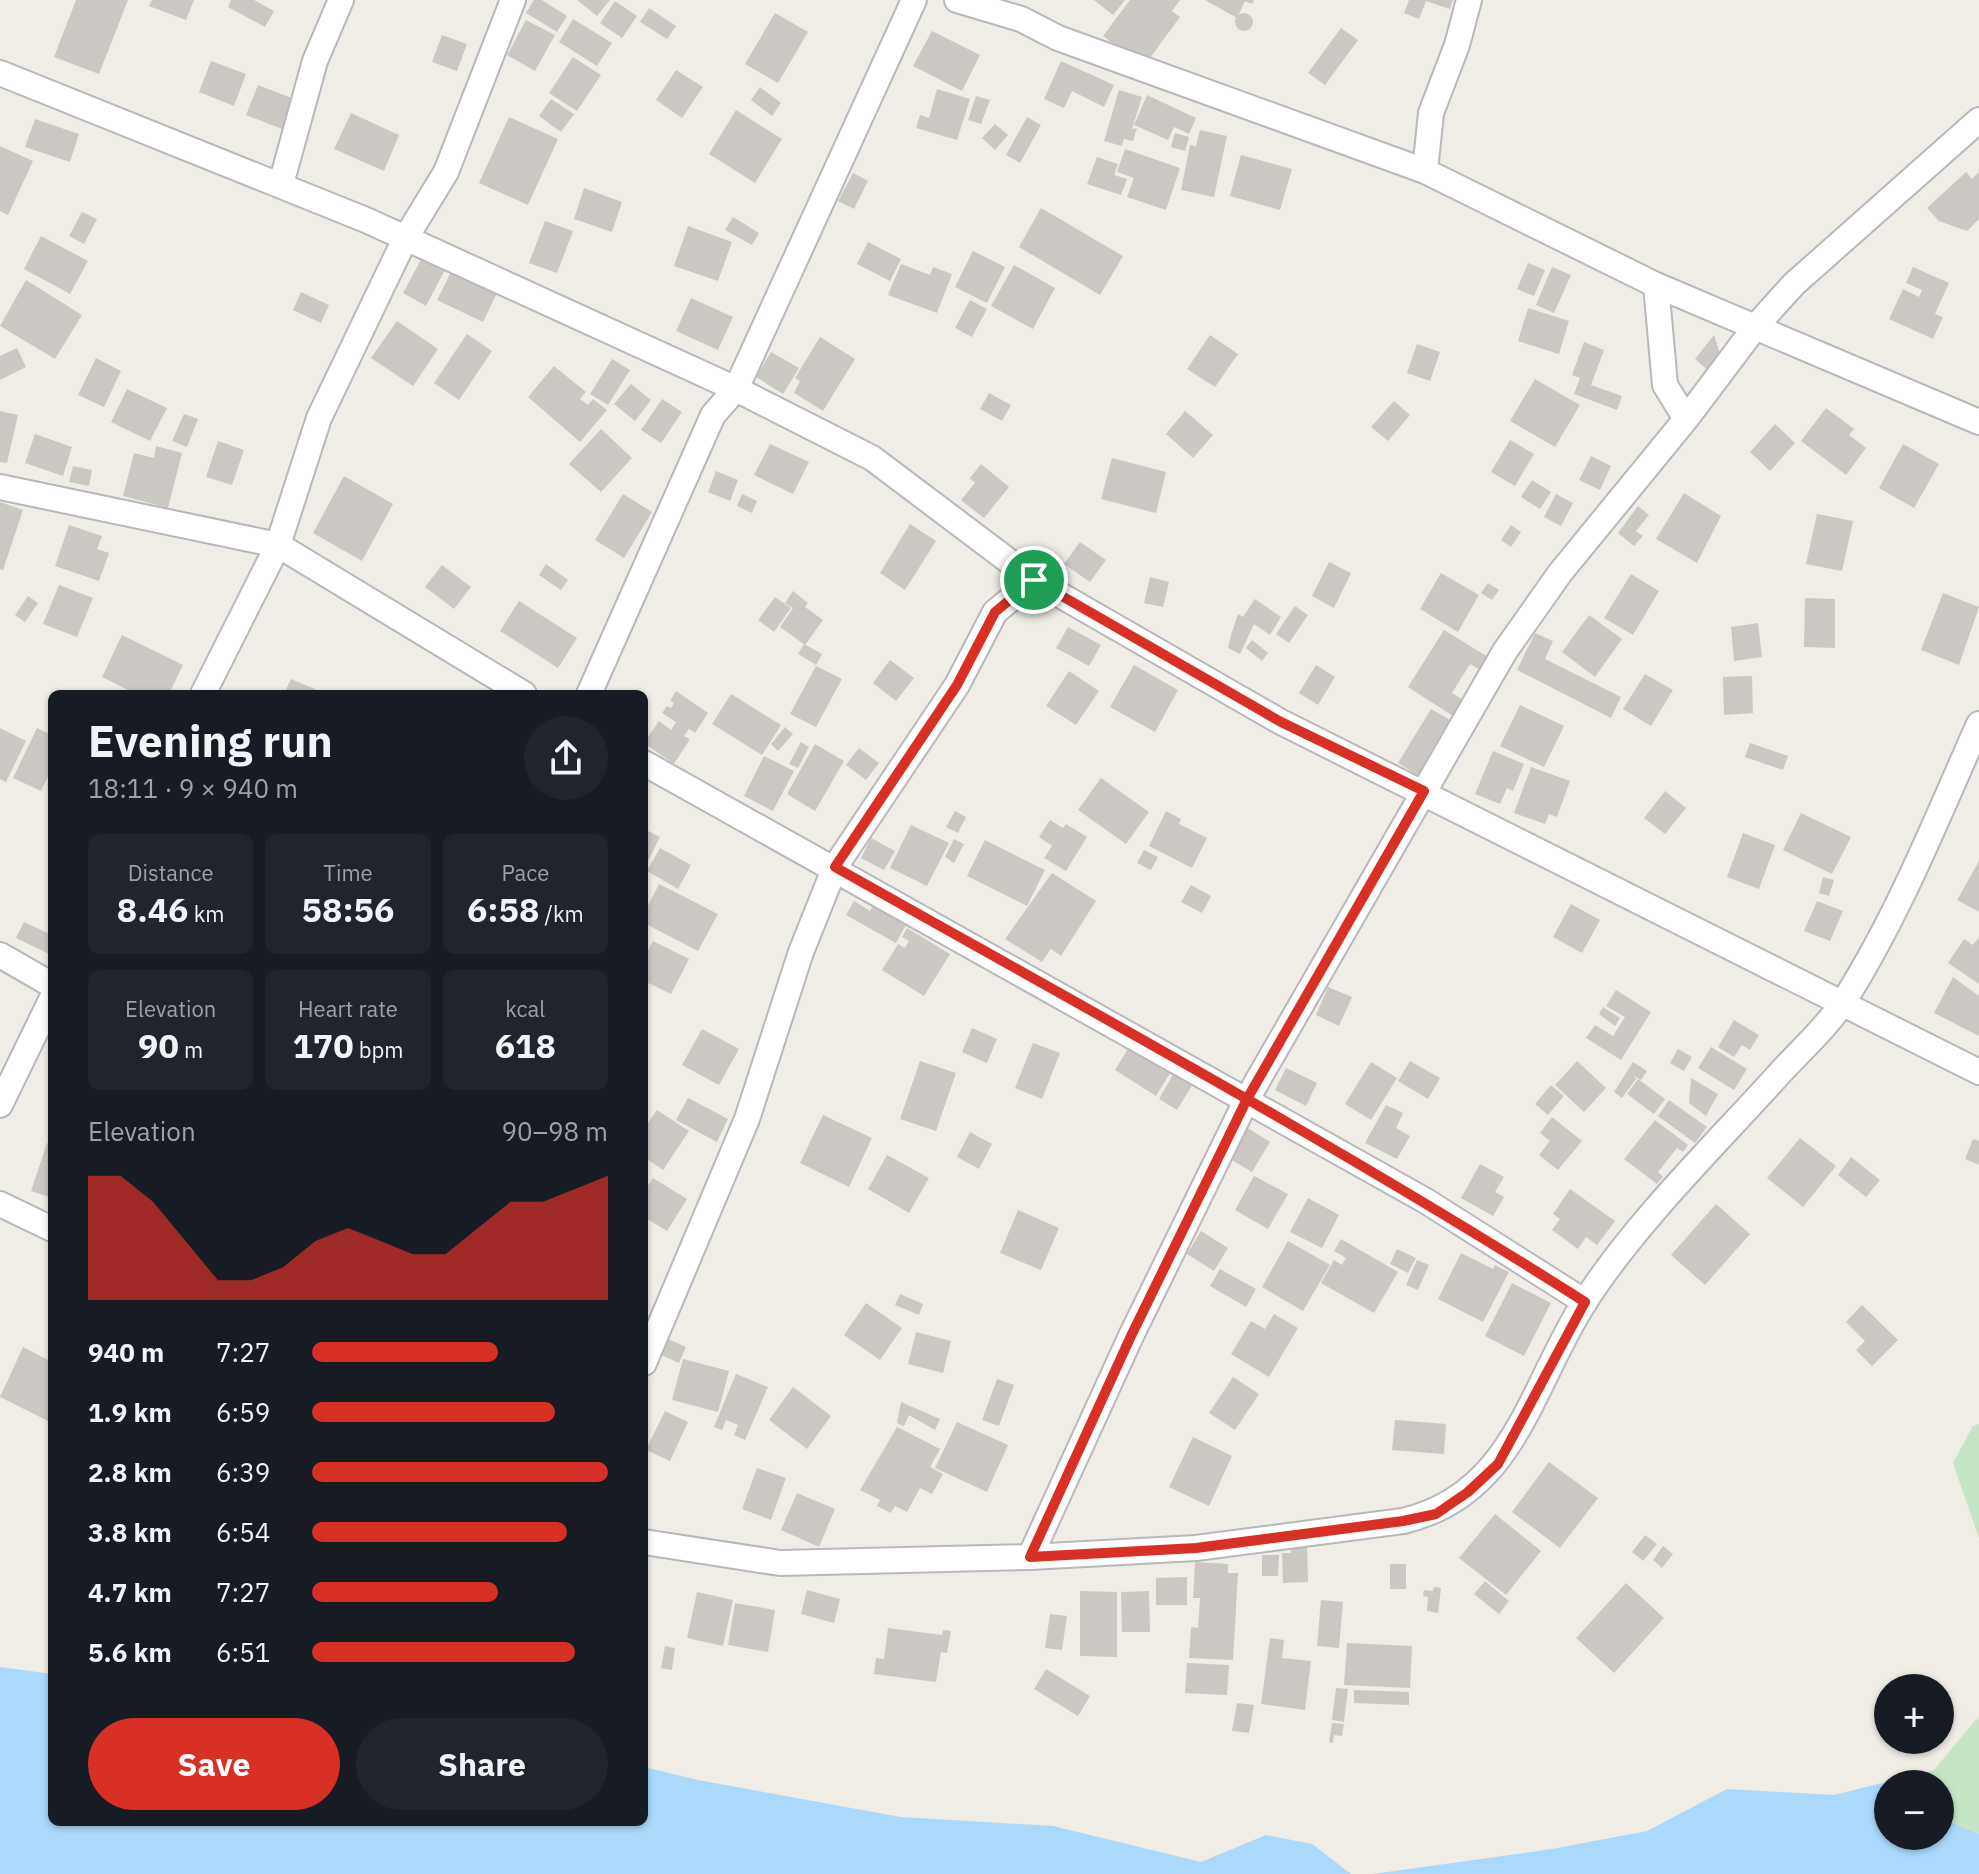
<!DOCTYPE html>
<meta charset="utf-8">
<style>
body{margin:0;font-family:"IBM Plex Sans",sans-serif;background:#20242c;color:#f1f3f6;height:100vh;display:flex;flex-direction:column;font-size:30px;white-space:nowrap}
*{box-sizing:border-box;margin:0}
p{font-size:26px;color:#9ea1a6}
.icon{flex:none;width:44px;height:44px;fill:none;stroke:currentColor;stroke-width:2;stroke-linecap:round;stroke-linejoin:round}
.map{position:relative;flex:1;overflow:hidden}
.sheet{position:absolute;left:48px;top:690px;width:600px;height:1136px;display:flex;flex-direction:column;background:#171b24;border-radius:12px;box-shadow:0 2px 6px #0004}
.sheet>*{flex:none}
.tools{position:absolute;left:1874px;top:1674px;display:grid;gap:16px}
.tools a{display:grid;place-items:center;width:80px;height:80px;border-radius:50%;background:#171b24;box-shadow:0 2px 6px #0004;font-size:40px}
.pin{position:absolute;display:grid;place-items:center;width:68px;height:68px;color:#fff;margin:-34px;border:4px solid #fff;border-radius:50%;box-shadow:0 2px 8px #0007}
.round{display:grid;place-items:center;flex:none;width:84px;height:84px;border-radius:42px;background:#20242c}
.summary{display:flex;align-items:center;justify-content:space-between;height:136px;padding:0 40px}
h1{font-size:44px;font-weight:800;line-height:60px}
.metrics{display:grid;grid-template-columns:repeat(3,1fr);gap:12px;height:136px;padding:8px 40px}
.metrics div{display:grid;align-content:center;border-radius:12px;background:#20242c;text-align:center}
.metrics b{font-size:34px;font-weight:800}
.metrics small{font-size:22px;font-weight:400}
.metrics p{font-size:22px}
.chart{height:224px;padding:16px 40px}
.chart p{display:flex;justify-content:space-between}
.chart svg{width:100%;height:144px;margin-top:8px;fill:#d93025;opacity:.7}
.primary-button{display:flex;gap:16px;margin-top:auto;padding:16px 40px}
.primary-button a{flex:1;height:92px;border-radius:48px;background:#d93025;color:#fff;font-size:32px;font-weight:800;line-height:92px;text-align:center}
.primary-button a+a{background:#20242c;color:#f1f3f6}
ul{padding:0 40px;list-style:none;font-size:26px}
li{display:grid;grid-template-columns:128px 96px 1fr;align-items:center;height:60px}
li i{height:20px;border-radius:10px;background:#d93025}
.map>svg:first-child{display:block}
</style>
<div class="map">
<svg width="1979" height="1874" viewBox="0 0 1979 1874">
<rect width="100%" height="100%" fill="#efede6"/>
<path fill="#c5e5c5" d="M1979,1424V1538L1953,1463L1973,1426Z
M1979,1716V1834L1940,1817V1784L1888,1787L1882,1783L1934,1770Z"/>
<path fill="#abd9fb" d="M0,1667L52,1674V1822H644V1767L698,1780L901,1817L1053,1826L1201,1862L1266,1835L1312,1844L1351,1874H0Z
M1882,1783L1888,1787V1836H1940V1817L1979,1834V1874H1373L1552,1849L1647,1831L1727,1789L1834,1795Z"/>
<path fill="#cbc8c4" d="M76,0H128L99,74L54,57Z
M152,0H194L186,20L149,6Z
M231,0H254L274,11L265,27L228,7Z
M534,0H542L567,16L557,32L526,13Z
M577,0H610L597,16Z
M1094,0H1125L1113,15Z
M1130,0H1180L1172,11L1180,17L1144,66L1103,36Z
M1205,0H1254L1252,4L1245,1L1237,18Z
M1409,0H1453L1450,9L1426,1L1419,19L1404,13Z
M615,1L637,16L622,38L600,23Z
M649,8L676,26L667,39L640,22Z
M1235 22a9 9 0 1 1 18 0a9 9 0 1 1-18 0Z
M775,13L808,32L778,83L745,64Z
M573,19L612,43L597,66L559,42Z
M526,20L555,35L535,71L507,55Z
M1341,28L1358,40L1325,85L1308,73Z
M932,31L980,55L962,91L913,66Z
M442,35L467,44L457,71L432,62Z
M573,57L601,75L577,111L549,93Z
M211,61L246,74L234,106L199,92Z
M1061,61L1114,85L1104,107L1072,91L1064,108L1044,99Z
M676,70L703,87L682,118L656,100Z
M258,85L294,99L282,129L246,115Z
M760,87L781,103L772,116L751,100Z
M937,89L970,99L957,140L916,128L920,115L929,118Z
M1119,90L1142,97L1132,129L1137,128L1133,141L1124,139L1122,146L1104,141Z
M1147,95L1196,118L1189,134L1174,127L1168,140L1134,125Z
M976,96L990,100L981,124L968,120Z
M551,99L574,114L561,132L539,116Z
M736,110L782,139L755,183L709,154Z
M351,113L399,135L384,171L334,149Z
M509,117L558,139L528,205L479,183Z
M1027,117L1041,125L1020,163L1006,155Z
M35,119L79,134L70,162L25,147Z
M995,124L1008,135L995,150L982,138Z
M1200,130L1227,136L1214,197L1181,190L1190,145L1196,146Z
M1175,133L1189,137L1185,151L1171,147Z
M0,146L33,161L8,215L0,211Z
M1125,149L1180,168L1166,210L1127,197L1134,178L1117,172Z
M1241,155L1292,169L1280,210L1230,196Z
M1097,157L1118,164L1114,175L1127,179L1121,195L1087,184Z
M1966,172L1972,179L1979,172V219L1967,231L1939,221L1927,208Z
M853,173L868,181L854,209L838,201Z
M584,188L622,202L612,232L574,219Z
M1041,208L1123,256L1100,295L1019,247Z
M82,212L97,219L84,244L69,236Z
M733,217L759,233L752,245L725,230Z
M545,221L573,231L557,273L529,263Z
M688,226L732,242L718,281L674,266Z
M41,236L88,261L70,294L24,269Z
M868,242L901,259L890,281L857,264Z
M973,251L1005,267L987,303L955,287Z
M423,256L446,268L426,306L403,293Z
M1528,263L1545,270L1534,296L1517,289Z
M901,264L930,275L933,267L952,274L937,313L888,295Z
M1014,265L1055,288L1033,329L991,306Z
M1552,267L1571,275L1554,313L1536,305Z
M1913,267L1949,283L1935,314L1943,317L1933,339L1889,319L1903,289L1919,297L1922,290L1906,283Z
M453,268L498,291L483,322L437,300Z
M26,280L82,315L55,359L0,326Z
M301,292L329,305L321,323L293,310Z
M691,298L733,317L718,350L676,331Z
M970,300L987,309L972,337L955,328Z
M1528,308L1569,321L1559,354L1518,341Z
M397,321L438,349L413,386L371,358Z
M467,334L492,351L459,400L434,383Z
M1210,335L1238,354L1215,387L1187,369Z
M1714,335L1721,357L1710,372L1695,359Z
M820,337L855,359L823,411L794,393L800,381L795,378Z
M1584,342L1604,350L1591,385L1622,396L1617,410L1574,394L1580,378L1572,375Z
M1417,344L1440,352L1430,381L1407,373Z
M17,348L26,367L0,380V356Z
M771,352L799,368L783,394L756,377Z
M96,358L121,371L104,407L78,395Z
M612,359L630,370L608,405L590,394Z
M554,366L586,392L580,399L588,405L593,399L607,410L580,442L528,397Z
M1535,379L1580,405L1555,447L1510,421Z
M631,384L651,400L635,421L614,404Z
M127,389L167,408L150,441L111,422Z
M989,393L1011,405L1002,421L980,409Z
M662,399L682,412L661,443L641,430Z
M1394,401L1410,415L1388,441L1371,427Z
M1826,408L1854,429L1849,435L1866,448L1846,475L1801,441Z
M0,411L18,415L7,463L0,462Z
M1185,411L1213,435L1193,458L1166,434Z
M184,414L198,419L187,447L172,441Z
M1775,424L1795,443L1770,471L1750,452Z
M601,429L632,458L601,492L569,464Z
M35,434L72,447L63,476L25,463Z
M1510,440L1534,454L1515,486L1491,472Z
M218,441L244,450L232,485L206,477Z
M770,444L809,462L793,494L754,475Z
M1903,444L1939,464L1914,508L1879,488Z
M156,446L182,453L168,508L123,496L134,453L154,458Z
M1591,456L1611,466L1600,490L1579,480Z
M1112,458L1166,472L1156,513L1101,499Z
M981,464L1009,487L984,518L961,500L975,483L970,478Z
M73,466L92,470L89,486L69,482Z
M716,471L738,480L730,501L708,492Z
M344,476L393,504L362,561L313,533Z
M1532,480L1551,492L1540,509L1521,497Z
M1684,493L1721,516L1697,563L1656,539Z
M623,494L652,512L624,558L595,540Z
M742,494L757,501L752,513L737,506Z
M1556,494L1573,503L1561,526L1544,517Z
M0,502L23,510L3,570L0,569Z
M1638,506L1649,515L1636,531L1643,536L1634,546L1618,533Z
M1817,514L1853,521L1842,571L1806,564Z
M910,524L936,541L905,590L880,573Z
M69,525L102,536L97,549L109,553L99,581L55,566Z
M1511,525L1521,532L1511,547L1501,540Z
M1080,542L1106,560L1090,582L1064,564Z
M1329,562L1351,573L1334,608L1312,596Z
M546,564L568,580L561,590L539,575Z
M442,565L471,587L454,609L425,587Z
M1441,573L1479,595L1458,632L1420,609Z
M1631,574L1659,591L1633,635L1604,618Z
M1150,577L1169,582L1163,607L1144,603Z
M1488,583L1499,590L1492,600L1481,593Z
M59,585L93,598L77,637L43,624Z
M793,591L808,603L805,607L823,620L805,645L780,627L793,608L785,603Z
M1943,593L1979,607L1959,665L1921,650Z
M28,596L38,603L25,622L15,615Z
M775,597L791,608L774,632L758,620Z
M1805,598L1835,599V648L1804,647Z
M1255,599L1281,617L1270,635L1254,624L1240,654L1228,648L1231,635L1238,614L1243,617Z
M519,601L577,638L558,668L500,631Z
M1295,606L1308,615L1289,643L1276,634Z
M1589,615L1622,639L1595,677L1562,652Z
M1758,623L1762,657L1734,661L1731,627Z
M1068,627L1101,645L1089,666L1056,648Z
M1444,630L1493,660L1485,673L1470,664L1452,693L1466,702L1456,718L1408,687Z
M1535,633L1553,641L1545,659L1621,697L1611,718L1517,670Z
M122,635L183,665L169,694H136L102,677Z
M1252,640L1268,653L1262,661L1246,648Z
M804,644L822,654L816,665L798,654Z
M890,660L914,678L896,701L873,683Z
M1134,665L1178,690L1155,732L1110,707Z
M1316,665L1335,677L1318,705L1299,693Z
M816,666L842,679L816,727L790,714Z
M1069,671L1099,691L1076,725L1046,706Z
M1645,674L1673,690L1651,726L1623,709Z
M1752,676L1753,713L1724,715L1723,677Z
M291,679L327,694H284Z
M676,691L708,713L695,733L689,729L684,736L690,739L674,764L644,743L659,721L671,730L676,722L662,713L667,706L671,708L674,703L670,701Z
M731,694L781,725L762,755L712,724Z
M1520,705L1564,726L1544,767L1500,746Z
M1431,709L1452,721L1419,776L1398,763Z
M785,727L793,734L778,751L771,744Z
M0,728L26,741L6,782L0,779Z
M37,728L52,735V768L41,791L13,778Z
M801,742L809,747L798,768L789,764Z
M1750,743L1788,756L1783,770L1745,757Z
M815,744L844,761L815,811L787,794Z
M859,748L879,763L866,780L846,765Z
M1493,751L1524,764L1513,791L1507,788L1500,804L1475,794Z
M764,756L794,771L773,811L744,796Z
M1531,767L1570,781L1557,817L1549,814L1545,824L1514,813Z
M1101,778L1149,812L1126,844L1078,810Z
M1665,791L1686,808L1665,834L1644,818Z
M955,811L966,817L958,833L946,827Z
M1166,811L1181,819L1179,824L1207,838L1192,868L1149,846Z
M1801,813L1851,837L1832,874L1783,850Z
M1050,820L1063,828L1066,824L1087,837L1066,871L1044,858L1052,846L1039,837Z
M911,825L949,843L927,886L890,868Z
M644,829L660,837L644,869Z
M1743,833L1775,845L1759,889L1727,877Z
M871,838L895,851L884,870L861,858Z
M954,839L964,844L954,863L945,857Z
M985,840L1045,870L1027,906L967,876Z
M660,848L691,865L678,889L647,871Z
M1144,850L1158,857L1151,870L1137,863Z
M1979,861V912L1957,900Z
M1052,873L1096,901L1061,956L1051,949L1042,962L1005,939Z
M1823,877L1834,880L1829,896L1819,893Z
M659,884L718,914L698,951L644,923V914Z
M1191,885L1211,896L1202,913L1181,902Z
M854,901L870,911L875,902L909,920L896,943L846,915Z
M1817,901L1843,911L1830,941L1804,931Z
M1571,904L1600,920L1582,953L1553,937Z
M24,922L52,935L49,954L16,938Z
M907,928L950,954L924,996L882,970L898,944L905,948L909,941L902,937Z
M1979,937V984L1948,963L1964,939L1973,945Z
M653,941L689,959L671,994L644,981V958Z
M1953,977L1979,996V1036L1934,1013Z
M1328,987L1352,997L1339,1026L1316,1015Z
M1616,990L1651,1012L1621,1060L1586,1038L1595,1025L1613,1036L1625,1017L1606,1006Z
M1603,1007L1620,1018L1615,1026L1599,1014Z
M1734,1020L1759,1035L1750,1050L1742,1045L1734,1057L1718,1047Z
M972,1028L997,1039L987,1063L962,1052Z
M702,1029L739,1049L719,1085L682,1065Z
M1033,1043L1060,1053L1042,1099L1015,1088Z
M1129,1047L1170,1073L1156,1096L1115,1070Z
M1711,1047L1747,1069L1734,1090L1698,1068Z
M1678,1049L1692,1057L1684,1071L1670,1063Z
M920,1061L956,1073L936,1131L900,1119Z
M1410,1061L1440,1078L1428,1099L1398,1081Z
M1577,1061L1606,1088L1584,1112L1555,1085Z
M1371,1062L1397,1078L1371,1120L1345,1104Z
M1633,1062L1647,1071L1641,1080L1634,1076L1636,1079L1622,1098L1614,1092Z
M1286,1068L1317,1083L1306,1106L1275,1090Z
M1174,1073L1193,1084L1177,1110L1159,1099Z
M1691,1078L1718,1094L1706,1116L1689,1103Z
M1638,1079L1665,1099L1654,1114L1627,1094Z
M1551,1085L1564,1096L1548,1115L1535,1104Z
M688,1098L728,1119L717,1142L676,1120Z
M1669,1100L1707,1127L1695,1143L1658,1116Z
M1386,1105L1403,1113L1396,1128L1410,1136L1397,1159L1365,1143Z
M657,1110L689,1131L663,1170L644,1157V1129Z
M823,1115L872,1138L849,1187L800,1163Z
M1552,1117L1582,1141L1558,1170L1539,1155L1550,1141L1540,1133Z
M1655,1120L1688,1145L1683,1152L1677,1148L1658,1172L1663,1177L1657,1184L1624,1159Z
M1246,1127L1270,1142L1252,1172L1227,1157Z
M970,1132L992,1144L979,1169L957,1157Z
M1800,1138L1836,1166L1803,1207L1767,1178Z
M1973,1139L1979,1141V1165L1965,1159Z
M47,1143L52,1145V1198L31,1191Z
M887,1155L929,1178L909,1213L868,1189Z
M1851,1157L1880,1180L1866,1197L1838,1175Z
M1480,1164L1504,1177L1495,1192L1504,1197L1493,1216L1461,1198Z
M1254,1176L1288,1194L1268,1229L1235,1210Z
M653,1178L687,1199L667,1231L644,1217V1192Z
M1570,1189L1615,1221L1597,1245L1586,1237L1578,1249L1552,1230L1560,1219L1553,1214Z
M1308,1198L1339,1215L1322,1248L1290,1232Z
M1716,1204L1750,1234L1705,1285L1671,1255Z
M1018,1210L1059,1228L1041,1270L1000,1253Z
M1201,1231L1228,1248L1214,1271L1187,1254Z
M1341,1239L1398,1272L1374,1313L1321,1283L1334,1260L1342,1265L1346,1258L1334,1251Z
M1288,1241L1330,1265L1303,1311L1262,1287Z
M1397,1249L1416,1258L1408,1273L1390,1264Z
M1461,1253L1493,1269L1495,1265L1509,1272L1483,1322L1438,1299Z
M1417,1260L1429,1265L1418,1290L1406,1285Z
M1220,1269L1256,1289L1246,1307L1210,1286Z
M1512,1283L1551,1303L1524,1356L1485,1336Z
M900,1294L923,1304L919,1315L895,1305Z
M866,1303L902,1328L880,1360L844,1335Z
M1862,1305L1898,1340L1872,1366L1856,1350L1865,1341L1846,1322Z
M1274,1314L1298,1328L1269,1377L1231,1354L1251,1321L1265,1329Z
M916,1332L951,1341L943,1373L908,1364Z
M666,1338L686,1347L679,1363L659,1354Z
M23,1347L52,1362V1423L0,1397Z
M683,1359L729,1371L718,1412L672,1400Z
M736,1374L768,1387L745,1440L734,1435L738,1425L726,1420L722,1430L714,1427Z
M1233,1377L1259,1394L1235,1430L1209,1413Z
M997,1379L1014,1385L999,1426L982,1420Z
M793,1387L831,1416L807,1449L769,1420Z
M901,1402L940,1419L935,1430L909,1415L904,1426L897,1423Z
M665,1411L688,1422L670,1461L646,1450Z
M1395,1420L1446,1424L1444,1454L1392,1450Z
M957,1422L1008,1445L987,1492L935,1468Z
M897,1427L940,1449L930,1467L943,1474L932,1494L920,1488L907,1512L895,1506L891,1513L877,1506L880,1500L860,1490Z
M1193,1437L1232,1456L1209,1506L1169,1487Z
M1549,1462L1598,1498L1560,1548L1512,1512Z
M757,1468L786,1478L771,1520L742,1509Z
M797,1493L835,1509L819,1547L781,1530Z
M1495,1514L1541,1551L1506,1595L1459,1558Z
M1645,1535L1657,1544L1643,1561L1632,1552Z
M1307,1545L1308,1582L1283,1583L1282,1553H1291V1546Z
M1663,1546L1673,1554L1662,1568L1653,1560Z
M1262,1555H1279L1278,1576H1262Z
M1195,1562L1228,1564V1573H1238L1233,1660L1189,1658L1191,1627L1198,1628L1200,1598H1193Z
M1390,1564H1406V1589H1390Z
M1187,1577V1605H1156V1578Z
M1485,1581L1509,1601L1499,1614L1474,1594Z
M1626,1583L1664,1618L1614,1673L1576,1638Z
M1434,1587L1441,1588L1438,1613L1427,1611L1428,1597L1423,1596L1424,1590L1433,1591Z
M807,1590L840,1599L834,1623L801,1614Z
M1080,1591L1117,1592V1657L1080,1656Z
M1149,1591L1150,1632H1122L1121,1592Z
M697,1592L733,1600L723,1646L687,1638Z
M1321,1600L1343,1602L1339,1648L1317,1646Z
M735,1603L775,1610L768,1652L728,1645Z
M1050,1614L1067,1616L1062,1650L1045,1648Z
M888,1628L942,1635L943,1630L951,1631L947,1653L941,1652L936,1682L874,1674L876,1658L884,1659Z
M1270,1638L1284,1640L1282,1658L1311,1661L1305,1710L1261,1704Z
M1347,1643L1412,1646L1410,1688L1344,1685Z
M665,1646L675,1648L672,1670L661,1668Z
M1187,1663L1229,1665L1227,1695L1185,1693Z
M1046,1669L1090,1696L1078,1716L1034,1689Z
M1336,1688L1348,1689L1344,1722L1332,1720Z
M1354,1690L1409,1692V1705L1354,1703Z
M1237,1703L1254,1705L1249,1733L1232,1731Z
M1332,1723L1344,1724L1342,1736L1334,1735L1333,1743L1329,1742Z"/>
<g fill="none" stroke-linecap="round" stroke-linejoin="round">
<g stroke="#b7b8bc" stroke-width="28">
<path id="minor" d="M957,0L1021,19L1058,38L1425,171L1656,285L1979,422
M0,73L366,220L736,389L872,458L1034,580L1281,722L1979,1072
M1425,171L1431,113L1457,45L1469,0
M281,184L315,61L341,0
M1656,285L1665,385L1686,419
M0,487L278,545L524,694
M203,694L278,545L319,418L405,239L446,172L513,0
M589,694L713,415L736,389L914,0
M644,763L1426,1201L1585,1302
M0,955L52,985
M0,1105L52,998
M0,1204L52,1229
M644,1363L747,1119L801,952L835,867L957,685L995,612L1034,580
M644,1542L780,1563L1030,1557L1196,1548L1403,1521C1514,1495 1530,1388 1584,1303C1634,1224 1716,1144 1780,1073C1801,1050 1827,1027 1844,1001C1899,914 1937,818 1979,724
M1030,1557L1131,1336L1247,1099L1505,651L1560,573L1686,419L1756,326L1794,284L1979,120"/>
</g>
<use href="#minor" stroke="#fff" stroke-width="24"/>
</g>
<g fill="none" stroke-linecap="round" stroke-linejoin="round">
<g stroke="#fff" stroke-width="16">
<path id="route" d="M1034,580L1281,722L1424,791L1247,1099L1131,1336L1030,1557L1196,1548L1403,1521L1436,1514L1468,1492L1498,1464L1585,1302C1341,1147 1087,1009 835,867L957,685L995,612L1034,580"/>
</g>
<use href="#route" stroke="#d93025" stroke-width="10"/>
</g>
</svg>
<div class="tools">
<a>+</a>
<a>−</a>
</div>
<div class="pin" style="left:1034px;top:580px;background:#1e9e55"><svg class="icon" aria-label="arrive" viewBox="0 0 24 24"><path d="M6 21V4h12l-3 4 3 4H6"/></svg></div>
<section class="sheet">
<div class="summary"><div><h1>Evening run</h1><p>18:11 · 9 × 940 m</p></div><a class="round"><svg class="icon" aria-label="share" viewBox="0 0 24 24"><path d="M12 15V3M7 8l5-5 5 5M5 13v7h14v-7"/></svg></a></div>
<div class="metrics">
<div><p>Distance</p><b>8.46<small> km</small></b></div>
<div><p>Time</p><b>58:56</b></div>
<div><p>Pace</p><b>6:58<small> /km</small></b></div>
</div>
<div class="metrics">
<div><p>Elevation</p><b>90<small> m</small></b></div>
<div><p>Heart rate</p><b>170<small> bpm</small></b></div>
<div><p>kcal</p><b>618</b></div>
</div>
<div class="chart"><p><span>Elevation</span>90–98 m</p>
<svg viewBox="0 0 160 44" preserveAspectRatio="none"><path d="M0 44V6L10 6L20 14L30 26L40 38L50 38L60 34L70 26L80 22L90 26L100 30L110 30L120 22L130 14L140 14L150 10L160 6V44z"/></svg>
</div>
<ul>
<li><b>940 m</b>7:27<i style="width:63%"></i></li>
<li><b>1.9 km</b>6:59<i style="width:82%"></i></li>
<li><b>2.8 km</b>6:39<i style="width:100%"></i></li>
<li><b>3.8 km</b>6:54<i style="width:86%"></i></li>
<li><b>4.7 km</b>7:27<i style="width:63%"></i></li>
<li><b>5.6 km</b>6:51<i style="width:89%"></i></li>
</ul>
<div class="primary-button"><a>Save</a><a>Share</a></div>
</section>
</div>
